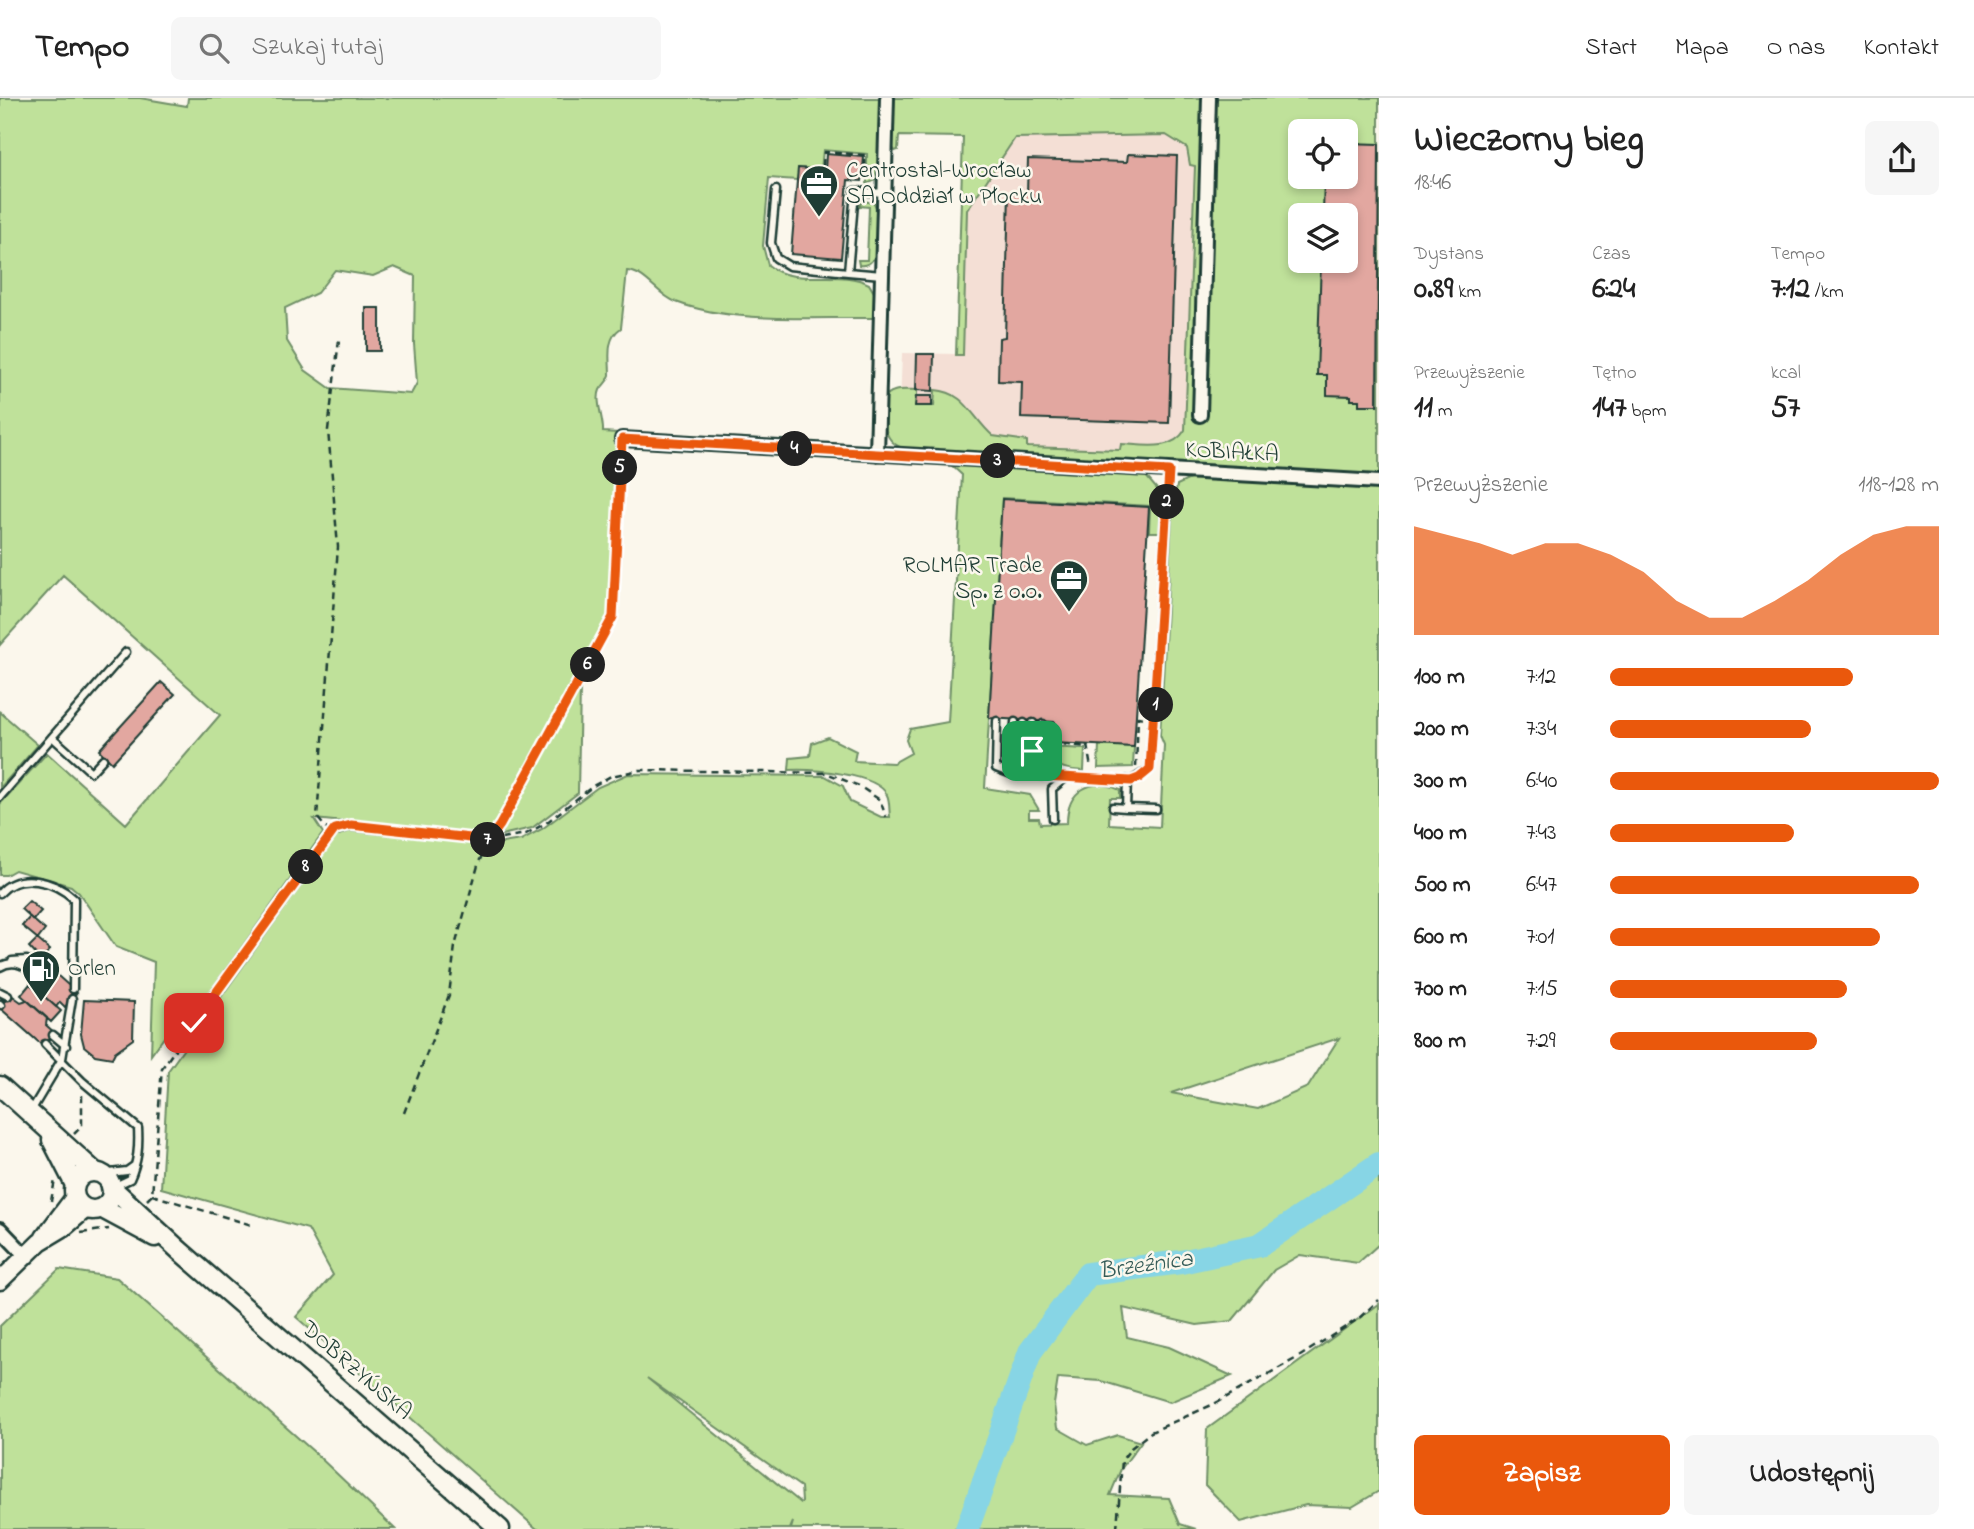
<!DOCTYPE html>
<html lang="pl">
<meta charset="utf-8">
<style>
body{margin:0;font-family:"Indie Flower",sans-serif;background:#f6f6f6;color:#222;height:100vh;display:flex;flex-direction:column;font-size:26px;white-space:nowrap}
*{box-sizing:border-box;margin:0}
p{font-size:23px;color:#767676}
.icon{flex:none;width:38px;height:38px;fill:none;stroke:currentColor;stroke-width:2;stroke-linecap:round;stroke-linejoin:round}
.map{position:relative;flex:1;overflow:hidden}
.details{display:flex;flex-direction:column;background:#fff;width:595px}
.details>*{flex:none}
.fabs{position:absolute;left:1288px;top:21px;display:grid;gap:14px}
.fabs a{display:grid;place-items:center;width:70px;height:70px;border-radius:10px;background:#fff;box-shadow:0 4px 10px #0003;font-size:35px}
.pin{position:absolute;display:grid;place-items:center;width:60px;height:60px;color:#fff;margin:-30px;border-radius:14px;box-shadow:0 4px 10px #0006}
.km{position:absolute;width:35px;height:35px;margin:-18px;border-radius:50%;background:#222;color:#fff;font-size:19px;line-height:35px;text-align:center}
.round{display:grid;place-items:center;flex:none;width:74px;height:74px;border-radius:10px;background:#f6f6f6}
.overview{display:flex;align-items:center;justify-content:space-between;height:119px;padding:0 35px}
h1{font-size:38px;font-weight:700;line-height:52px}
.metrics{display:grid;grid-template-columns:repeat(3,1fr);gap:10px;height:119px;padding:7px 35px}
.metrics div{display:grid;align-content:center}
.metrics b{font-size:30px;font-weight:700}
.metrics small{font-size:19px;font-weight:400}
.metrics p{font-size:19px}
.chart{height:196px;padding:14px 35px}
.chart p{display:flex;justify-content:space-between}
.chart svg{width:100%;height:126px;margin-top:7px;fill:#ea580c;opacity:.7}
.primary-button{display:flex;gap:14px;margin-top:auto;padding:14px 35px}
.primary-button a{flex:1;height:80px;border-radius:10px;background:#ea580c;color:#fff;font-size:28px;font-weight:700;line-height:80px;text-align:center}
.primary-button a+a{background:#f6f6f6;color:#222}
ul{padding:0 35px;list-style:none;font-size:23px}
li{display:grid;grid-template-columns:112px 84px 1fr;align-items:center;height:52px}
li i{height:18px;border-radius:9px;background:#ea580c}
header{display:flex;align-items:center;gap:42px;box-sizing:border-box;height:98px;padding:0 35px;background:#fff;border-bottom:2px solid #e0e0e0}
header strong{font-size:33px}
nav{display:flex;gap:38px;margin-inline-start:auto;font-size:24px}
.search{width:490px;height:63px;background:#f6f6f6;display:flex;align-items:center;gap:18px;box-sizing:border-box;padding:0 24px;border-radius:10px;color:#767676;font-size:26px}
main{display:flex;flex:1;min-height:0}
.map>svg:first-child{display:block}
</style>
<header>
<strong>Tempo</strong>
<div class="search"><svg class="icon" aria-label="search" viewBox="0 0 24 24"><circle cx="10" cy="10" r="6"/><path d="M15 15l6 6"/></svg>Szukaj tutaj</div>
<nav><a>Start</a><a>Mapa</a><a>O nas</a><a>Kontakt</a></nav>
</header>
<main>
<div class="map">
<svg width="1379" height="1431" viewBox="0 0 1379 1431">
<rect width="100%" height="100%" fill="#fbf7ec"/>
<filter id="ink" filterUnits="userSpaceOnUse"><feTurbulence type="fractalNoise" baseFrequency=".0143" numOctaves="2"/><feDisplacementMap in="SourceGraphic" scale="14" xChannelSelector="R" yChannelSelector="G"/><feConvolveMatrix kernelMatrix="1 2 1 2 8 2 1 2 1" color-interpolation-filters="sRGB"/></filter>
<g filter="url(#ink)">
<path fill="#f4dfd5" d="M1196,34L1187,341L1162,358L912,344L899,332L902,255L956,256L963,38Z"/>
<path fill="#bfe19a" stroke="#6f8f67" stroke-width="2" fill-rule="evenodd" d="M0,0H140L187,8L188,0H882L879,75L876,82L867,86V56L823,52L821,72L799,70L797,82L769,80L763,148L768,167C794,190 840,170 869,186L876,198L875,220C813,219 734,226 676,204C657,197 646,174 627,173L621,230C605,241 610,260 610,277C608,284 603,286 600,292C595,303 604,322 603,334L618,335L609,524L495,728L482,738L314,721L323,735L178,939L165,938L151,957L154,864L116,849L79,795L71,788L15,772L6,777H0V706L47,655L126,726L220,617L63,477L0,547ZM394,169L415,178L414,246L417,285L411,296L330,290L305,272L287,243L285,210L317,195L335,172L373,178Z
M893,0H1203L1193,321L1203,322L1213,0H1379V378L910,352C882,347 884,326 883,302C890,289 904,292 917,292V308H934L935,292C966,294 972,320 993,338L1027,343V349L1120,352L1121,346C1143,347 1172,354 1185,332L1195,68L1190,67L1187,50L1166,37L1015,40L967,112L963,257H956L963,39L899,38L898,52L895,53L891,47ZM1300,33H1346V79H1300ZM1300,117H1346V163H1300Z
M863,103L874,105C882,120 884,171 859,167L858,162H867L869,109L859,108Z
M951,367L1145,377L1162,397L1160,434H1149L1150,408L1002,400L985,690L1030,697L1039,712H1029V720H1039L1040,726L1067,725C1067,692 1091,679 1120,692V700H1110L1109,726L1160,729L1164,647L1160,637L1172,419L1177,387L1192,380L1379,390V1146L1358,1165L1300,1157L1274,1172L1232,1223L1197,1227L1123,1210L1127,1239L1169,1249L1232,1278L1170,1304L1101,1283L1058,1280L1054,1306L1057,1330L1087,1347L1118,1337L1141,1344L1121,1371L1110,1397L1169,1400L1180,1426L1196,1431H791L793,1424L790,1431H537L296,1219L333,1177L308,1131L161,1090L168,973L336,738L350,733L496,746L521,742L542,731L598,689L628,676L825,678L843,688L850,704L881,719H890C889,712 890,703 887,697C877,675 811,671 789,672L790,660L810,658L812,645L828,639L856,653L854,663L893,665L911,655L906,642L910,631L948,624L962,377ZM1339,940L1308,989L1258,1011L1171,995ZM647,1280L801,1389L802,1404L801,1405Z
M580,589L578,695L532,730L501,737L511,712Z
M0,614L38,647L0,690Z
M1048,629H1051L1050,649L1085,651L1084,673C1049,671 1046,661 1048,629Z
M1099,647L1134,649L1133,669L1098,670Z
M59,1171L117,1180L314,1354L395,1431H0V1228Z
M1379,1206V1393L1352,1409L1306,1407L1241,1424L1205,1387L1207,1331Z"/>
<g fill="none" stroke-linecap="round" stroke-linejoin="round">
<path stroke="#87d5e5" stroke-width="24" d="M967,1431L1030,1254L1088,1176L1181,1164L1260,1147L1379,1066"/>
</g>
<path fill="#e2a7a0" stroke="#1f3d34" stroke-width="2" d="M1346,45L1379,46L1377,307H1359V302H1351V298L1327,297V277H1317L1321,163H1346V117H1323L1324,79H1346Z
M826,56L864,59L862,83L848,82L841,160L791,156L798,70L825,72Z
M1128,56L1177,58L1169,325L1021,320L1022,284L998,283L999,240L1005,239L1009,95H1027L1028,61L1127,64Z
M366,210H380V253H366Z
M917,256H934L933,293L916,292Z
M916,298H932V308H915Z
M1002,401L1149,409L1134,649L1054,645L1055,624L989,620Z
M161,584L175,596L112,665L99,652Z
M29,803L41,813L33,822L21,811Z
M30,819L45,832L38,841L22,828Z
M37,841L50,852L41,862L29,849Z
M48,869L77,895L65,909L60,904L56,909L36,891L40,887L36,883Z
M30,886L61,913L51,924L21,897Z
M10,896L21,904L27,902L47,920L46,927L55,935L43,948L0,910Z
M84,902L134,904L133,941L115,954L112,960L95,957L84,948L81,936Z"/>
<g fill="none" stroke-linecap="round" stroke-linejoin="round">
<g stroke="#1f3d34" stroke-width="11">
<path id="service" d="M776,92L771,145L776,160L789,168L848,174
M882,177L848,174L855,93L885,95
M997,623L996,670L1009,675L1045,678
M1015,624L1014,645L1023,657
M1024,625L1023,660L1038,671
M1033,625L1034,663L1045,678L1131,683L1150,671L1169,373
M1043,626C1041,646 1036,667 1058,677
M52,639L91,674L103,661
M1127,682L1126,710L1156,711
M0,699L126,554
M1113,709L1126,710
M1053,721L1052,691L1064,681
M0,795C19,773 55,783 74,801L73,891
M12,863L27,862L46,872
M0,869C15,860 27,869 39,879
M0,894L8,898
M0,906L1,907
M53,937L66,948
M45,946L82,983L138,1030C139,1049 138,1063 130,1081L113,1089
M31,1013L62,961L72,901
M101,1076L127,1073L134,1068"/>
</g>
<g stroke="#1f3d34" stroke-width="18">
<path id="minor" d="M1200,317L1209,0
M622,341L1379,384
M877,356L887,0
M0,1131L26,1158"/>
</g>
<g stroke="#1f3d34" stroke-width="21">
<path id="tertiary" d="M44,1139L75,1098
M0,1183L40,1144L65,1129L86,1111"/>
</g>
<g stroke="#1f3d34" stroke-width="23">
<path id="secondary" d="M0,988L95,1074
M52,1042L75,1087
M74 1093a19 19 0 1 1 38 0a19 19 0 1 1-38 0Z
M111,1089L179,1152L500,1431
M101,1110L155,1139"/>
</g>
<path stroke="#1f3d34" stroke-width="2.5" stroke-dasharray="7 5" stroke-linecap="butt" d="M823,68L824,54L865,57V83
M1052,645L1087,649
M1087,647L1091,670
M1136,669L1138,619L1145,620
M330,735L317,719L338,449L328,332L339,242
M404,1015L449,897L455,848L479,764L489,742L526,736L546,725L593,688L611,678L640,672L826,675L859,688L880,702L886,719
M74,1036L82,1028V997
M152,1097L255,1128
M147,1102L152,1097L162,970L327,738L335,731L351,727L489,742L500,727L613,519L621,352
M51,1103L55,1082
M81,1135L109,1131
M1117,1431L1122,1362L1131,1350L1151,1334L1214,1306L1297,1260L1358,1221L1379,1202"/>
<use href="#service" stroke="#fbf7ec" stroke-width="6"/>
<use href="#minor" stroke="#fbf7ec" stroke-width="12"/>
<use href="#tertiary" stroke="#fbf7ec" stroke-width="16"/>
<use href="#secondary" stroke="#fbf7ec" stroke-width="18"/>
</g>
</g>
<g fill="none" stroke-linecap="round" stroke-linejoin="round" filter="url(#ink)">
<g stroke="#fff" stroke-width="14">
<path id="route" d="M194,925L335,731L351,727L489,742L500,727L613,519L622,341L1169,373L1150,671L1139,680L1131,683L1045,678L1034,663L1032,653"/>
</g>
<use href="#route" stroke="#ea580c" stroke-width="9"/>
</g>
<defs>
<g id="office-pin" transform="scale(2.0125)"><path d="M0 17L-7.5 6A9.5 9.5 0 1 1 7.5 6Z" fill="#1f3d34" stroke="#fbf7ec"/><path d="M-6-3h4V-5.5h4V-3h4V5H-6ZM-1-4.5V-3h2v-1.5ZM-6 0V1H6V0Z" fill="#fff"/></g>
<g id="fuel-pin" transform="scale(2.0125)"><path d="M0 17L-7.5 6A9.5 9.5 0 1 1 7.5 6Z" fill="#1f3d34" stroke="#fbf7ec"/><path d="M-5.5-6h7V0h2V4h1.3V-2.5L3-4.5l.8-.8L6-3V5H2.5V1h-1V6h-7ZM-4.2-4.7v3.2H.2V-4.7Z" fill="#fff"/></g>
</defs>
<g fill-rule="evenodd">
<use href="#office-pin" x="819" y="86"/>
<use href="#office-pin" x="1069" y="481"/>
<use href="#fuel-pin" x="41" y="871"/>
</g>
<g text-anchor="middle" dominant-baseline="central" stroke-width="5" stroke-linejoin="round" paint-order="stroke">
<g font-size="23" fill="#1f3d34" stroke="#fbf7ec" text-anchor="start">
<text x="846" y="73">Centrostal-Wrocław<tspan x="846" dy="26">SA Oddział w Płocku</tspan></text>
<text x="1042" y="468" text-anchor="end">ROLMAR Trade<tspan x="1042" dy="26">Sp. z o.o.</tspan></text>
<text x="68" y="871">Orlen</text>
</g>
<g font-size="23" fill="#1f3d34" stroke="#fbf7ec">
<text transform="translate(1232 355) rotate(3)">KOBIAŁKA</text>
<text transform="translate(356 1273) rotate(41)">DOBRZYŃSKA</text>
</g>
<g font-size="24" font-style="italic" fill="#345b57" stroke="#fbf7ec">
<text transform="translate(1146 1168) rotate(-8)">Brzeźnica</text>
</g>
</g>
</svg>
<div class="fabs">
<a><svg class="icon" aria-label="locate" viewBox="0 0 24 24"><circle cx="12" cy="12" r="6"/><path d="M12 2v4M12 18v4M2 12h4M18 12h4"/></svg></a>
<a><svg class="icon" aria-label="layers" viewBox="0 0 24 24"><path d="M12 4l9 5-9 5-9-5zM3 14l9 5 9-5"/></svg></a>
</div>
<div class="pin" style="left:1032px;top:653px;background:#1e9e55"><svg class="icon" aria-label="arrive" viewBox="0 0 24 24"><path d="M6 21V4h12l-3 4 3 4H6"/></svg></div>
<div class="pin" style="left:194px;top:925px;background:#d93025"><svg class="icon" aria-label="check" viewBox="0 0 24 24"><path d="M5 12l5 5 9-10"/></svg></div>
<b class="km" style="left:1156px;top:607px">1</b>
<b class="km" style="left:1167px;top:404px">2</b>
<b class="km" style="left:998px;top:363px">3</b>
<b class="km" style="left:795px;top:351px">4</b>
<b class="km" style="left:620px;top:370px">5</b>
<b class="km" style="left:588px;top:567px">6</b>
<b class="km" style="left:488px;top:742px">7</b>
<b class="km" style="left:306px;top:769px">8</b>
</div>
<section class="details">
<div class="overview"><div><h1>Wieczorny bieg</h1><p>18:46</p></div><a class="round"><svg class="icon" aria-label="share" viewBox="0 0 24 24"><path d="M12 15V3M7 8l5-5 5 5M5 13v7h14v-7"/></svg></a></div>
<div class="metrics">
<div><p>Dystans</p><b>0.89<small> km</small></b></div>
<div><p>Czas</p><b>6:24</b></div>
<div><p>Tempo</p><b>7:12<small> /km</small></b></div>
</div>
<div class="metrics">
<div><p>Przewyższenie</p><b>11<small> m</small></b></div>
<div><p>Tętno</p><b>147<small> bpm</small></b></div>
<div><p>kcal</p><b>57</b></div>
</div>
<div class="chart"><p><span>Przewyższenie</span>118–128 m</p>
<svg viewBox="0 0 160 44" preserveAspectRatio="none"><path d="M0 44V6L10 9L20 12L30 16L40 12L50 12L60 16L70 22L80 32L90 38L100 38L110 32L120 25L130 16L140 9L150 6L160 6V44z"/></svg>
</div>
<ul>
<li><b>100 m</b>7:12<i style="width:74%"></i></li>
<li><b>200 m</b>7:34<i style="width:61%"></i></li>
<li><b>300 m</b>6:40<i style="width:100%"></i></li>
<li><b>400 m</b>7:43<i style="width:56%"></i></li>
<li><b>500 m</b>6:47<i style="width:94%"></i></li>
<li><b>600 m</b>7:01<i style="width:82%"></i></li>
<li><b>700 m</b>7:15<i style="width:72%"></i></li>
<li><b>800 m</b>7:29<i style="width:63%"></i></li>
</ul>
<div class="primary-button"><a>Zapisz</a><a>Udostępnij</a></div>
</section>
</main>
